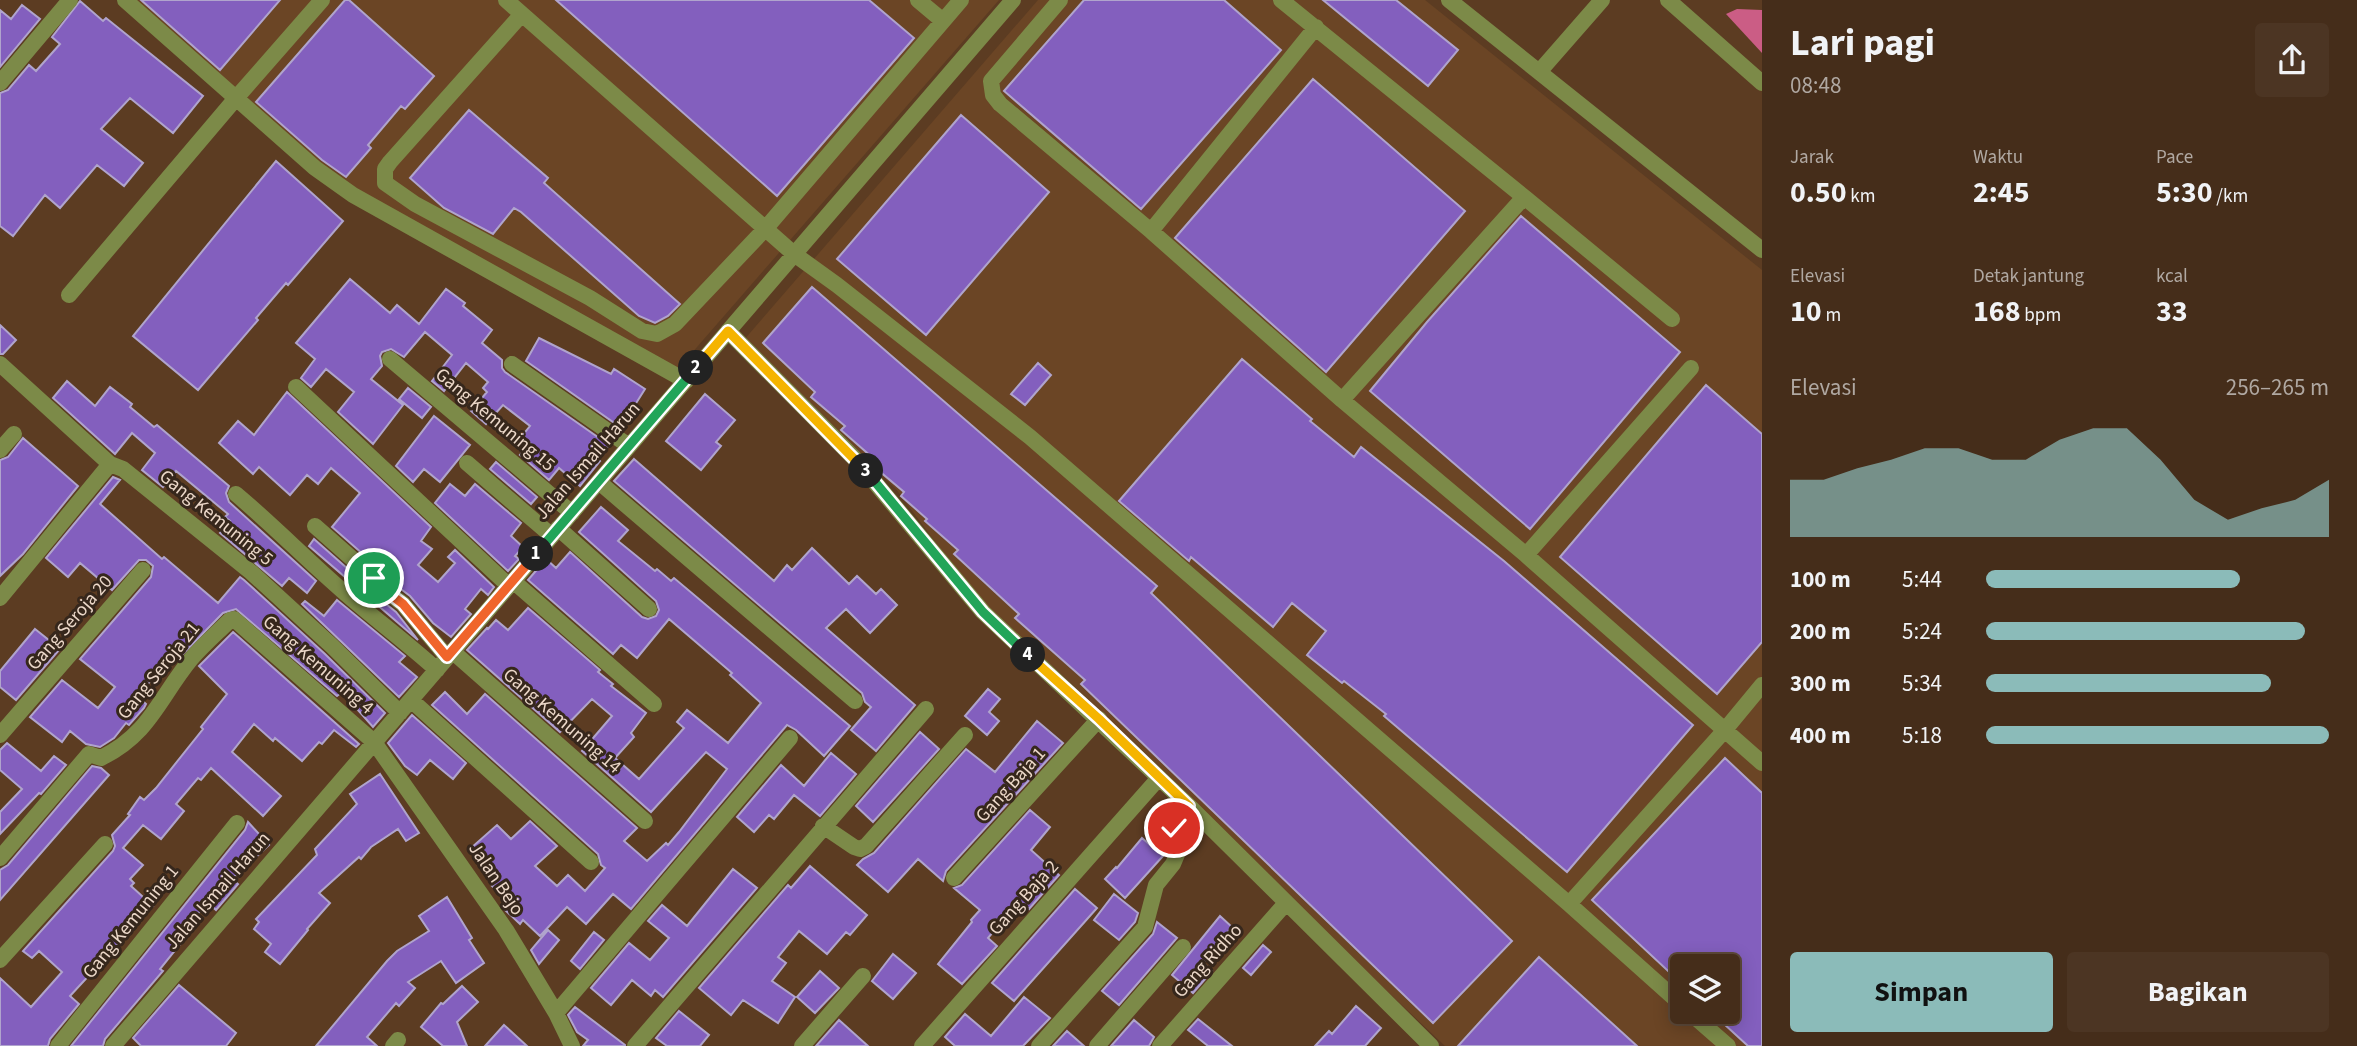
<!DOCTYPE html>
<html lang="id">
<meta charset="utf-8">
<style>
body{margin:0;font-family:"Source Sans 3",sans-serif;background:#4c3523;color:#f1f3f6;height:100vh;display:flex;flex-direction:column;font-size:26px;white-space:nowrap}
*{box-sizing:border-box;margin:0}
p{font-size:23px;color:#b0a8a2}
.icon{flex:none;width:38px;height:38px;fill:none;stroke:currentColor;stroke-width:2;stroke-linecap:round;stroke-linejoin:round}
.map{position:relative;flex:1;overflow:hidden}
.details{display:flex;flex-direction:column;background:#452d1a;width:595px}
.details>*{flex:none}
.buttons{position:absolute;left:1670px;top:954px;display:grid;gap:14px}
.buttons a{display:grid;place-items:center;width:70px;height:70px;border-radius:7px;background:#452d1a;box-shadow:0 4px 18px #0003,0 0 0 2px #5d4939;font-size:35px}
.pin{position:absolute;display:grid;place-items:center;width:60px;height:60px;color:#fff;margin:-30px;border:4px solid #fff;border-radius:50%;box-shadow:0 2px 7px #0007}
.km{position:absolute;width:35px;height:35px;margin:-18px;border-radius:50%;background:#222;color:#fff;font-size:19px;line-height:35px;text-align:center}
.round{display:grid;place-items:center;flex:none;width:74px;height:74px;border-radius:7px;background:#4c3523}
.head{display:flex;align-items:center;justify-content:space-between;height:119px;padding:0 28px}
h1{font-size:38px;font-weight:700;line-height:52px}
.metrics{display:grid;grid-template-columns:repeat(3,1fr);gap:10px;height:119px;padding:7px 28px}
.metrics div{display:grid;align-content:center}
.metrics b{font-size:30px;font-weight:700}
.metrics small{font-size:19px;font-weight:400}
.metrics p{font-size:19px}
.chart{height:196px;padding:14px 28px}
.chart p{display:flex;justify-content:space-between}
.chart svg{width:100%;height:126px;margin-top:7px;fill:#8bbbb9;opacity:.7}
.cta{display:flex;gap:14px;margin-top:auto;padding:14px 28px}
.cta a{flex:1;height:80px;border-radius:7px;background:#8bbbb9;color:#111;font-size:28px;font-weight:700;line-height:80px;text-align:center}
.cta a+a{background:#4c3523;color:#f1f3f6}
ul{padding:0 28px;list-style:none;font-size:23px}
li{display:grid;grid-template-columns:112px 84px 1fr;align-items:center;height:52px}
li i{height:18px;border-radius:9px;background:#8bbbb9}
main{display:flex;flex:1;min-height:0}
.map>svg:first-child{display:block}
</style>
<main>
<div class="map">
<svg width="1762" height="1046" viewBox="0 0 1762 1046">
<rect width="100%" height="100%" fill="#5c3c22"/>
<path fill="#6b4525" fill-rule="evenodd" d="M125,0H999L677,370L347,193Z
M1038,0H1425L1762,270V1046H1445L987,612L896,489L743,341ZM1682,966H1727V1012H1682Z"/>
<path fill="#cb5d85" d="M1737,9L1762,10V53L1726,14Z"/>
<path fill="#835fbe" stroke="#b0a4cd" stroke-width="2" d="M141,0H280L220,70Z
M345,0H349L434,76L405,109L401,106L368,145L371,148L346,177L322,160L256,102Z
M556,0H869L914,38L777,196Z
M1084,0H1224L1281,50L1141,209L1004,91Z
M1323,0H1396L1458,50L1428,86Z
M80,1L103,21L106,18L203,96L173,133L130,98L101,129L143,163L124,186L97,165L60,208L45,195L13,236L0,226V93L8,90L29,65L36,71L60,44L52,37Z
M22,5L40,19L0,67V10L11,19Z
M1313,79L1465,211L1326,372L1175,238Z
M469,110L548,178L544,183L680,304L668,316L655,323L639,316L521,212L514,208L493,234L444,208L410,178Z
M961,115L1049,192L926,335L837,259Z
M276,161L343,221L288,285L286,283L256,318L258,320L198,390L133,336Z
M1521,216L1680,352L1530,529L1370,391L1427,322Z
M350,279L390,313L397,305L419,324L446,289L465,303L463,306L492,330L482,343L502,360V368L505,372L609,445L598,459L600,461L580,486L559,468L549,480L520,455L530,443L522,436L530,426L503,405L486,424L471,411L487,392L483,388L488,382L466,363L444,391L432,381L452,355L425,332L404,357L391,349L382,352L380,356L382,366L371,379L403,405L373,444L338,412L354,392L326,369L311,387L301,378L315,359L296,343Z
M812,287L1157,586L1151,593L1512,941L1433,1023L1081,684L1085,680L1015,618L1019,614L954,554L958,550L925,521L927,519L901,496L904,492L878,470L872,462L874,459L841,430L845,426L811,397L815,392L763,343Z
M0,325L16,340L3,354H0Z
M539,338L611,374L614,369L645,389L633,408L636,411L623,429L526,361Z
M1242,359L1312,419L1310,421L1354,457L1361,447L1504,561L1693,725L1567,872L1384,716L1386,714L1344,681L1342,683L1307,655L1326,631L1292,603L1273,627L1191,557L1189,561L1119,501Z
M1038,363L1051,375L1025,405L1011,394Z
M67,381L95,406L110,387L132,404L130,407L154,427L157,425L229,486L226,493L229,502L316,581L307,593L289,578L282,586L220,533L230,521L225,517L228,514L176,471L163,487L142,470L155,453L132,433L115,454L53,398Z
M1706,385L1762,434V642L1717,694L1560,557Z
M408,388L431,407L422,418L399,399Z
M287,392L431,527L421,541L432,549L418,565L438,582L455,563L448,557L455,550L494,587L488,595L481,589L465,609L471,614L451,637L433,623L410,596L385,577L381,570L332,527L360,493L331,468L318,484L307,475L290,495L259,467L253,474L219,443L238,421L254,435Z
M705,394L735,420L716,442L721,446L701,470L666,441Z
M434,416L470,445L440,482L424,469L413,482L396,466Z
M23,438L78,486L23,554L0,576V460L8,457Z
M634,459L774,581L787,565L792,570L812,548L849,584L857,576L876,594L881,589L897,605L870,633L846,609L826,628L915,705L876,751L851,730L871,707L865,702L862,693L614,481Z
M496,462L537,497L531,504L490,469Z
M113,477L120,480L100,504L162,559L164,557L218,603L240,577L244,580L325,654L385,713L373,727L342,692L337,696L236,609L223,613L178,659L171,654L138,697L146,704L144,708L129,725L126,723L114,738L100,747L86,744L70,731L62,742L30,717L62,680L98,708L115,687L80,659L151,577L153,566L146,560H139L112,590L80,563L68,577L46,558Z
M450,484L465,496L475,484L521,523L511,536L523,547L515,556L519,559L508,571L435,503Z
M601,507L628,530L618,541L655,571L657,569L671,581L674,578L850,726L824,756L796,730L787,725L631,909L613,894L586,924L567,907L540,936L523,920L520,924L504,909L510,903L492,886L499,879L471,848L497,825L511,839L530,821L557,846L535,866L557,886L568,875L585,891L605,868L601,865L598,854L432,705L445,692L467,714L485,694L637,828L624,841L647,861L666,843L668,845L679,832L727,769L706,752L651,812L582,751L612,716L592,699L560,732L467,650L487,628L488,629L496,620L508,630L528,608L600,670L598,672L613,684L611,686L646,713L631,733L634,737L615,758L639,779L684,728L677,722L687,710L728,743L761,703L730,675L732,673L669,619L637,658L621,645L613,654L528,580L546,559L556,568L570,552L642,617L648,619L656,616L659,610L656,601L579,532Z
M314,539L366,585L371,592L396,612L418,640L309,546Z
M337,600L405,656L399,662L417,677L399,697L302,604L305,601L324,616Z
M35,629L60,649L16,700L0,687V671Z
M233,632L359,744L356,747L334,730L322,744L319,742L302,761L275,738L273,741L254,724L232,752L281,796L263,816L211,768L201,780L198,778L176,804L184,811L161,839L143,825L123,848L143,865L130,879L134,883L131,886L153,906L70,996L79,1004L50,1039L48,1046H0V978L31,1007L62,972L39,951L32,958L23,951L113,851L115,846L112,835L130,815L128,814L140,797L144,800L156,788L203,729L201,727L227,694L199,666Z
M988,689L1000,699L989,712L999,721L987,735L965,716Z
M412,715L466,763L453,779L430,760L417,775L405,766L388,743Z
M1037,721L1063,743L946,871L943,881L918,859L888,892L857,865L863,859L874,853L966,749L995,772Z
M920,732L939,749L873,822L856,806Z
M7,743L41,771L54,756L66,765L41,794L39,793L0,834V812L22,789L0,770V750Z
M831,753L856,774L820,816L794,795L774,819L769,815L754,832L737,817L781,765L804,786Z
M1725,758L1762,793V1046H1748L1711,1012H1727V966H1682V984L1592,900Z
M92,766L101,768L109,775L0,900V870L8,865Z
M380,774L419,833L406,841L398,829L371,847L361,859L359,857L319,893L330,903L307,929L308,930L280,964L265,952L271,944L254,929L259,922L256,919L317,855L315,849L357,804L350,794Z
M1030,810L1050,827L1031,850L1059,875L1029,909L1019,901L988,938L997,946L962,984L938,964L972,922L971,920L980,910L954,888L962,885Z
M248,822L269,845L232,879L238,884L216,910L208,903L189,923L194,927L160,969L163,971L105,1039L103,1046H71L245,830Z
M1142,838L1163,856L1125,898L1105,879L1116,867L1117,868Z
M810,866L867,915L850,935L846,932L827,954L799,931L778,957L786,963L772,981L795,997L778,1023L743,1000L731,1015L699,988L788,885L791,888Z
M733,869L757,888L663,997L655,990L651,996L632,980L611,1005L591,988L629,943L650,960L669,938L648,921L662,905L687,926Z
M1075,889L1097,908L1014,1001L992,983Z
M1114,894L1138,913L1135,922L1119,940L1094,920Z
M447,897L472,938L469,940L484,963L456,983L441,961L408,982L415,988L399,1006L396,1003L367,1037L377,1046H316L387,961L397,951L429,931L419,916Z
M1220,916L1232,927L1203,963L1212,971L1193,993L1172,975Z
M1157,922L1177,938L1119,1005L1102,991L1153,934Z
M548,930L559,940L539,964L531,950Z
M594,932L604,940L580,969L571,961Z
M1263,945L1271,952L1251,975L1243,968Z
M893,954L916,973L893,999L872,981Z
M1539,957L1637,1046H1458Z
M820,971L839,988L815,1013L797,997Z
M179,985L236,1033L226,1046H141L133,1038Z
M462,986L478,1002L457,1022L467,1046H443L421,1027L441,1003L443,1004Z
M1024,997L1050,1018L1023,1046H955L945,1037L965,1014L991,1036Z
M1356,1006L1381,1028L1365,1046H1315L1329,1031L1332,1034Z
M575,1007L625,1045V1046H583L588,1040L577,1032L568,1015Z
M679,1011L709,1035L700,1046H667L656,1038Z
M1198,1019L1232,1046H1208L1188,1030Z
M839,1020L868,1046H816Z
M1134,1020L1154,1037L1149,1046H1111Z
M504,1025L527,1046H485Z
M1067,1031L1084,1046H1053Z"/>
<g fill="none" stroke-linecap="round" stroke-linejoin="round">
<path stroke="#7c8a48" stroke-width="16" d="M125,0L315,168L353,195L686,381
M506,0L794,254L837,285L1030,437L1569,904L1682,1005
M918,0L943,21
M1060,0L991,81L993,95L1000,104L1151,231L1342,400L1526,555L1762,763
M1281,0L1524,197L1342,400
M1449,0L1762,250
M1668,0L1762,83
M522,14L390,162L385,169V183L415,204L590,298L642,331L657,334L675,324L766,228L961,0
M1539,72L1602,0
M0,83L70,0
M1524,197L1672,319
M1151,231L1316,27
M69,295L237,97L322,0
M728,331L857,461L983,612L1189,806L1431,1046
M390,359L572,513
M0,364L110,464L123,469L251,572L332,646L400,713
M512,364L629,446
M296,387L509,586
M0,450L14,434
M467,463L552,536
M599,482L855,701
M236,494C274,526 308,561 345,593C375,619 407,643 437,670
M315,526L374,578L377,584L403,604L447,657
M558,528L649,609
M1526,555L1691,368
M513,581L654,704
M0,598L110,464
M452,651L645,821
M411,700L591,862
M0,735L143,570
M823,826L854,847L860,849L866,846L965,735
M0,858L89,754L101,758C150,734 159,698 191,659C203,645 217,633 230,620L234,619L374,742L506,930L556,1013L572,1046
M954,878L1099,719
M1569,904L1724,731L1762,685
M0,960L105,844
M1689,1012L1728,1046
M556,1013L790,738
M58,1046L237,823
M113,1046L1013,0
M393,1046L398,1040
M635,1046L926,709
M802,1046L863,976
M922,1046L1158,779
M1039,1046L1145,927L1156,885L1173,864L1178,852L1174,828L1189,806
M1097,1046L1183,947
M1160,1046L1286,903"/>
</g>
<g fill="none" stroke-linecap="round" stroke-linejoin="round">
<g stroke="#fff" stroke-width="14">
<path id="split-1" d="M374,578L377,584L403,604L447,657L536,554"/>
</g>
<g stroke="#fff" stroke-width="14">
<path id="split-2" d="M536,554L696,368"/>
</g>
<g stroke="#fff" stroke-width="14">
<path id="split-3" d="M696,368L728,331L866,471"/>
</g>
<g stroke="#fff" stroke-width="14">
<path id="split-4" d="M866,471L983,612L1028,655"/>
</g>
<g stroke="#fff" stroke-width="14">
<path id="split-5" d="M1028,655L1099,719L1189,806L1174,828"/>
</g>
<use href="#split-1" stroke="#f0652b" stroke-width="9"/>
<use href="#split-2" stroke="#22a559" stroke-width="9"/>
<use href="#split-3" stroke="#f5b400" stroke-width="9"/>
<use href="#split-4" stroke="#22a559" stroke-width="9"/>
<use href="#split-5" stroke="#f5b400" stroke-width="9"/>
</g>
<g text-anchor="middle" dominant-baseline="central" stroke-width="6" stroke-linejoin="round" paint-order="stroke">
<g font-size="19" fill="#ecd8c9" stroke="#36271c">
<text transform="translate(495 420) rotate(40)">Gang Kemuning 15</text>
<text transform="translate(588 461) rotate(-49)">Jalan Ismail Harun</text>
<text transform="translate(216 518) rotate(39)">Gang Kemuning 5</text>
<text transform="translate(70 623) rotate(-49)">Gang Seroja 20</text>
<text transform="translate(318 665) rotate(41)">Gang Kemuning 4</text>
<text transform="translate(159 671) rotate(-51)">Gang Seroja 21</text>
<text transform="translate(562 721) rotate(41)">Gang Kemuning 14</text>
<text transform="translate(1011 785) rotate(-48)">Gang Baja 1</text>
<text transform="translate(496 879) rotate(56)">Jalan Bejo</text>
<text transform="translate(218 891) rotate(-49)">Jalan Ismail Harun</text>
<text transform="translate(1024 898) rotate(-48)">Gang Baja 2</text>
<text transform="translate(131 922) rotate(-51)">Gang Kemuning 1</text>
<text transform="translate(1208 961) rotate(-48)">Gang Ridho</text>
</g>
</g>
</svg>
<div class="buttons">
<a><svg class="icon" aria-label="layers" viewBox="0 0 24 24"><path d="M12 4l9 5-9 5-9-5zM3 14l9 5 9-5"/></svg></a>
</div>
<div class="pin" style="left:374px;top:578px;background:#1e9e55"><svg class="icon" aria-label="arrive" viewBox="0 0 24 24"><path d="M6 21V4h12l-3 4 3 4H6"/></svg></div>
<div class="pin" style="left:1174px;top:828px;background:#d93025"><svg class="icon" aria-label="check" viewBox="0 0 24 24"><path d="M5 12l5 5 9-10"/></svg></div>
<b class="km" style="left:536px;top:554px">1</b>
<b class="km" style="left:696px;top:368px">2</b>
<b class="km" style="left:866px;top:471px">3</b>
<b class="km" style="left:1028px;top:655px">4</b>
</div>
<section class="details">
<div class="head"><div><h1>Lari pagi</h1><p>08:48</p></div><a class="round"><svg class="icon" aria-label="share" viewBox="0 0 24 24"><path d="M12 15V3M7 8l5-5 5 5M5 13v7h14v-7"/></svg></a></div>
<div class="metrics">
<div><p>Jarak</p><b>0.50<small> km</small></b></div>
<div><p>Waktu</p><b>2:45</b></div>
<div><p>Pace</p><b>5:30<small> /km</small></b></div>
</div>
<div class="metrics">
<div><p>Elevasi</p><b>10<small> m</small></b></div>
<div><p>Detak jantung</p><b>168<small> bpm</small></b></div>
<div><p>kcal</p><b>33</b></div>
</div>
<div class="chart"><p><span>Elevasi</span>256–265 m</p>
<svg viewBox="0 0 160 44" preserveAspectRatio="none"><path d="M0 44V24L10 24L20 20L30 17L40 13L50 13L60 17L70 17L80 10L90 6L100 6L110 17L120 31L130 38L140 34L150 31L160 24V44z"/></svg>
</div>
<ul>
<li><b>100 m</b>5:44<i style="width:74%"></i></li>
<li><b>200 m</b>5:24<i style="width:93%"></i></li>
<li><b>300 m</b>5:34<i style="width:83%"></i></li>
<li><b>400 m</b>5:18<i style="width:100%"></i></li>
</ul>
<div class="cta"><a>Simpan</a><a>Bagikan</a></div>
</section>
</main>
